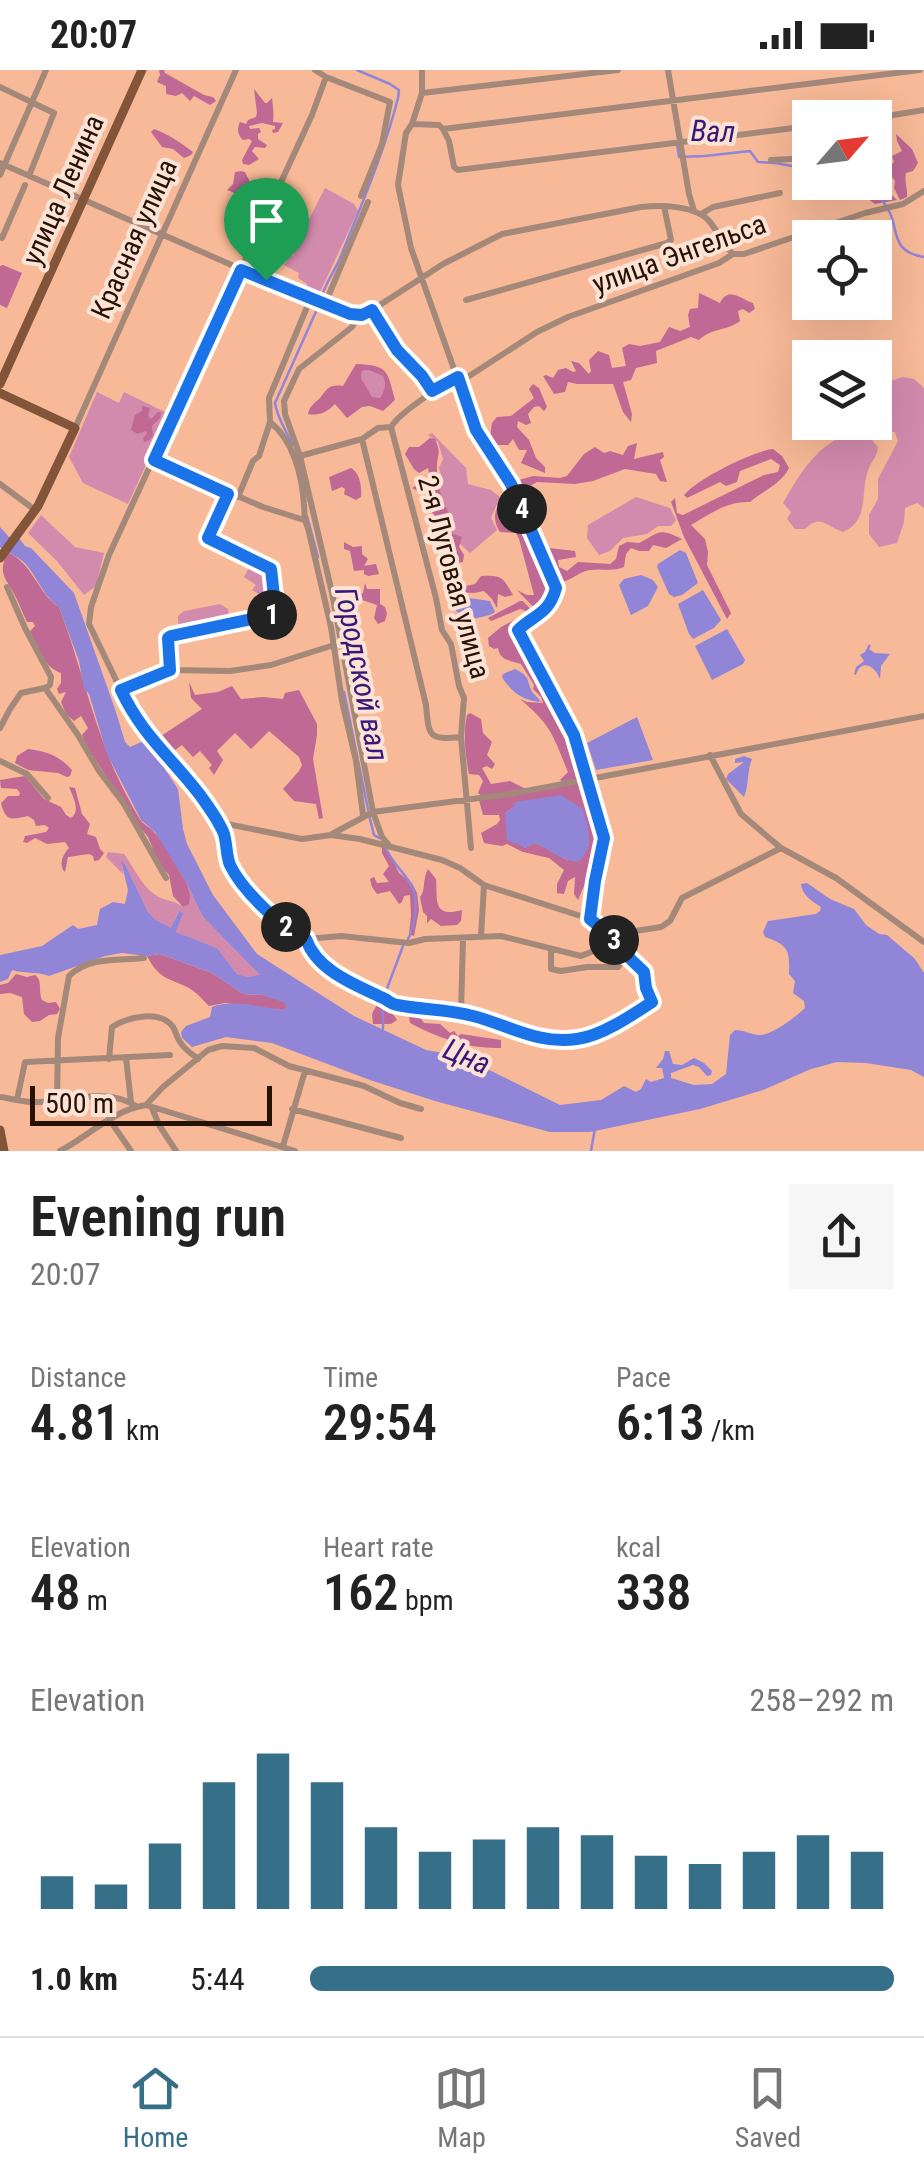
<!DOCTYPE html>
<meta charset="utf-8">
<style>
body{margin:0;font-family:"Roboto Condensed",sans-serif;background:#f6f6f6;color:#222;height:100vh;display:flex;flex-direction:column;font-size:38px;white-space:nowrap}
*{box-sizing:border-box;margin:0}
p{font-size:32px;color:#767676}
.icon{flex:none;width:55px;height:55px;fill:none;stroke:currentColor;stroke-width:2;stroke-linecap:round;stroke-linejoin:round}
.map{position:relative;height:1081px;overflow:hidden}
.drawer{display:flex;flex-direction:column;background:#fff;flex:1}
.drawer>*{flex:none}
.needle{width:65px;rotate:62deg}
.buttons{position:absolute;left:792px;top:30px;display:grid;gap:20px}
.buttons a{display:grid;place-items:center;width:100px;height:100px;border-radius:0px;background:#fff;box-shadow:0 10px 40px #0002;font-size:50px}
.scale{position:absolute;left:30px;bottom:25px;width:242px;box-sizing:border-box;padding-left:10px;border:5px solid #261105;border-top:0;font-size:28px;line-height:35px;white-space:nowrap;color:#261105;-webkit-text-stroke:8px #fde3d5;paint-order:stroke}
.pin{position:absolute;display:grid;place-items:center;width:85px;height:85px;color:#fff;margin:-102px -42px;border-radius:50% 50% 50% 0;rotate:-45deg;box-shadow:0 0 10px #0007}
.pin .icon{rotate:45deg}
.km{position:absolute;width:50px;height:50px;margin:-25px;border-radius:50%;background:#222;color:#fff;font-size:28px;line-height:50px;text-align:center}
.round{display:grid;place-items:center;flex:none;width:105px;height:105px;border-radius:0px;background:#f6f6f6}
.head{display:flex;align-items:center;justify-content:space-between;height:170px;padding:0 30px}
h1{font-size:55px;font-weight:600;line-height:75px}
.figures{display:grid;grid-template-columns:repeat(3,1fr);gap:15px;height:170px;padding:10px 30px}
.figures div{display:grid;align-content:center}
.figures b{font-size:50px;font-weight:600}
.figures small{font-size:28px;font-weight:400}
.figures p{font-size:28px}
.chart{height:280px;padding:20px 30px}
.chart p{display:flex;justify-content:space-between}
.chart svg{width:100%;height:180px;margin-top:10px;stroke:#366f88;stroke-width:6}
ul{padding:0 30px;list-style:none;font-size:32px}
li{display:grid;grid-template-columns:160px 120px 1fr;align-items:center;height:75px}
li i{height:25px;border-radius:12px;background:#366f88}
.status{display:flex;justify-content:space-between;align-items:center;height:70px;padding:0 50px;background:#fff;direction:ltr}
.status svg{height:28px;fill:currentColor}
.tabs{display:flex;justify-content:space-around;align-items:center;height:140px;border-top:2px solid #e0e0e0;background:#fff;font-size:28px;color:#767676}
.tabs a{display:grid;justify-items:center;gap:5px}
.tabs .on{color:#366f88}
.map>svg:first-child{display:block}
</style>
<div class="status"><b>20:07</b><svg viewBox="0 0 49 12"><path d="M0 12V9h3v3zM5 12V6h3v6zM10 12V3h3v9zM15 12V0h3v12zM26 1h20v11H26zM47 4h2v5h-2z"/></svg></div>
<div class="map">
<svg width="924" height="1081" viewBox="0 0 924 1081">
<rect width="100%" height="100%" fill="#f7b997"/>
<path fill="#d28bad" d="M325,118L354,134L358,141L320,222L307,217V214L298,208L299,203L284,195L290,186H293L302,162L293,157L299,144L309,149Z
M368,300L383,306C386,313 385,321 381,328H372L361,308L362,301Z
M903,307L914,309L924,318V438L917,433L905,438L904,452L897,473L879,477L869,464V445L878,429V409L898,371L895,362H884L859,353L875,352V316Z
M97,322L119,333L124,322L169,344L128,434L83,413L69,387Z
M853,362L867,364L878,377C877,387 873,389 869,398C859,421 871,450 843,462C824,455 821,444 805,459H795L787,449L791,442L783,433C801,402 817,374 853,362Z
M432,363L466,398L468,414L491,420L500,427L491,448L497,460L470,483L453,467L436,425L443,412L439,398L443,389L438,372L428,365Z
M636,427L670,438L676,450L671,456H658L647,464L623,468L610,481L599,485L587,468L588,455Z
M41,445L75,477L104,483L96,516L84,525L57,491L28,463Z
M252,492L269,500L271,524L267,522L266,528L252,520L256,515L244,507Z
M220,534L228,539L229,546L237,545L238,550L231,551L229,546L225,551C218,553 191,562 185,560C177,558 178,552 178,546L184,541Z
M108,782L124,784C133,796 142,816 154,824C164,832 173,829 183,837L190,824L187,814L203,847L261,906L248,907L237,904L217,878L176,862L182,844L178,842L171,859L156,850L148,842L125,794L122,793L123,804L106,787Z"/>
<path fill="#bf6994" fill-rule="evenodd" d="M159,0H164L165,3L204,25L213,27L216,31L210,35L194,26L190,31L182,23L176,26L166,24V16L157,12L160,5Z
M254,19L265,33H267L272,28C273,37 274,43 273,52L283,53L278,62L273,63L272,60L275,59V56L262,53L249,56L250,59L259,58L261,62L258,64V69L267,75L265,78L255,77L252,81L259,89L249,95L243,94L242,90L252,71L249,69L243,70C237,64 237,59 240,52L246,54L248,50L256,47L257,43Z
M154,59C168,64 181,73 193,82L191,85L184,88L173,79L162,77L151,62Z
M896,64L912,79L918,93L913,101L906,103C904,111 908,119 907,127L900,130L894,118L895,111L886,99L894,92L892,86L902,81L897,71Z
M241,101L245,102L251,114L249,123L245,127L227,120L233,114L235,102Z
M875,102L880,113L897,130L875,134L850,116L821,113L875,112Z
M3,195L22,203L7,238L0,235V196Z
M699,223L720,233C728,216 741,229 753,233L755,239L749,243L743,239L738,241L740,251C727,261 711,258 699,270L691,267L656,281L657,293L636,298L631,310L623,312L632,344L631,352L623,342L613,314H577L568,312L565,322L554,324L543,306L546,305L553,308L558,300L566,298L573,302L576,301L571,291L579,293L589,304L591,301L589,290L598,281L609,285L612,298L626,296L622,278L629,274L640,276L660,272L669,257L680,261L690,257L688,245L690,239L698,238Z
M356,294C390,295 387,302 395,330L383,341L370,336L362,337L347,348L335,334C327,342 320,346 308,344C310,335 314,334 320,328C328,318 329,314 343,316ZM368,300L383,306C386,313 385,321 380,328L372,327L361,308L362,301Z
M533,314L539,318L547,337L544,341L539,336L534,337L528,344L531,353L526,355L518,351L517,357L529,370L536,388L545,397V403L521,393L527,380H519L513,369L508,375H498L490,367L492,353L497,347L511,346L534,328L529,319Z
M142,336L150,338L148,346L151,349L158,342H161L160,348L152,356L153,366L148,371L144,372L143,368L147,364L146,361L138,364L131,360L135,345L142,341Z
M430,368L435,369C441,383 438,382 437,394C436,412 442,437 454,449L451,459L453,464L462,467L459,477L464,485L463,492L454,493L448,486L445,472L450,466L444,456L438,457V449L430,440L433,426L429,422L424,424L412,418L420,413H428L430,408L428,398L419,403L414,399L405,384L409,377H419Z
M637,373L634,389L663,382L664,387L660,390L667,412L660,411L656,404L625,399L593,411L575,414L537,412L525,419C528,435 542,463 549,478L575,481L576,487L558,490L559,497L567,501L578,492L610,494L616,489L619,476L627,472L639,473C660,463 657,457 682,469L666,478L653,475L649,481H639L631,478L626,484L624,497C613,502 602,498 590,500C577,502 571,512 559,512L515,416L519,410L533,406L560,408L567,406L584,384L595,377L604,383L610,381L623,385L628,376Z
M773,379L782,386L789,398C782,413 763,421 750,432C727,431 710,444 691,455L705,469L708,482L707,495L731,543L727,549L684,467L671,432L675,428L677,443L683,445L764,405L778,402L780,395L771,389L740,401L737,412L726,416L720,412L687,428L684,425C697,409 753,381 773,379Z
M351,398C360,403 362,417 361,427L356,430L344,424L345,419L342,417L332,421L329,407Z
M505,425L510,426L515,445L524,450L555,520L542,540L538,542L517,520L527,525H534L519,469L516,463L500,462C491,448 495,438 505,425Z
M344,472L353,477L362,476V484L368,489L364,496L376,494L379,504L368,506L364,504V500L354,501L350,481L344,479Z
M7,482C33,493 37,523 59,537C79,590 91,645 113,697C119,711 134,741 142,752C146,756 151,758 154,762C167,776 177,798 187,814L190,824L189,834L183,837L173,826L169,805L159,794L148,767L134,750L85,673L82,665L88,658L81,646L74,651L66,644L61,632L66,622L59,624L57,619L61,613V603C43,597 37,576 30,561L35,556L33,552H27C22,542 18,530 12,520C2,504 0,502 7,482Z
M455,503L466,516L475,514L481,506C503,505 503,508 513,525L505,527L498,524L497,538L492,529L484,521L474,523L455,522L449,506Z
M365,513L367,519H380V534L385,537L387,544L385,551L378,554L374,548L377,535L362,530L352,531L350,527L363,523Z
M520,531H523L534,543L516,556C513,579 547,619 558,641C566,655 572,670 576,686C578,694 582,699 581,708L586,714L602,769L592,807L587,809L578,830L574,824L575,807L568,811L564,824L557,823V814L564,800L549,788L523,782L507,774L502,776L484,773L481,763L497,754L500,750L499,745H483L479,730L565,713L560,710L568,702C553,665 551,655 520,629L527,632L543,633L541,627L533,619L534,615L521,594C510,590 500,591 498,578L494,579L489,576L488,568L501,557L525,544L526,541L520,539L491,551L488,548ZM514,737L568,791L548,778L534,773L525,778L505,743Z
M189,612L195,625L218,622L232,616L241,629L263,627L283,629L285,623L299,620L317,654V665L313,689L323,748L319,749L316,734L294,731L283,719L299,701L302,695L299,687L269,661L251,679L235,663L217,681L223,690L214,705L209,698L212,695L200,681L193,687L182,675L171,683L158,668L202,639L191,628Z
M470,643L481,649L483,663L492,672L487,685L495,694L492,699L487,696L482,698L491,714L510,711L528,720L482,726L478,723L483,711L479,705L469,704C465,684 463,664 467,645Z
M28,679C46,681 60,686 72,700L70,706L67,707L58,703L28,700L15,693L17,686Z
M25,706L44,729L61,737L66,745L71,748C81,741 73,727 69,717L75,718L82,744L90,754L87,764L96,767L100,779L104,783L99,790L94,791L93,786L89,784L68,787L65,802C58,795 63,784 69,778L65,772L47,774L35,768L27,773L23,772L25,766L46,762L49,758L45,755L36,756L34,750L28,746C12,749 6,753 1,733L8,726H19L20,723L17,719L1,718L0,710Z
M386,776L399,803L412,813L417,823L419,840L414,866L409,864L411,846L410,825L404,826L402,832L399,834L390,821L377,824L372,817L370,809L374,807L377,813L389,812L383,804L389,796L382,783V777Z
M428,799L436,809C438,827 431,849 462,840L461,851L457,855L441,856L431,849L427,853V846L423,842L420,827C426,821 422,810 428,799Z
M160,884L212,903L243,924L263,925L285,932L287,938L282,940L225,933L209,936C203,930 196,922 189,918C167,907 160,910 147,886Z
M16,904L27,907L35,905C43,910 38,921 42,930L48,933L56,932L60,939L57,944L49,945L40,951L32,952L24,944L22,927L10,923L0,924V915L8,913Z
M379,930L388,936L397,950L391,954H373L372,944Z
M412,943L418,945L424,953L440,954L450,963L454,961L458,966L461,964L501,970V978C469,979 438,968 410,953L409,947Z"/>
<path fill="#9185d7" d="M0,457L9,467L19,468L25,476L31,478L74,523L116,642L125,672L130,677L146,670L178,719L183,759L187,774L213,825L257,884L354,946L426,980L461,986L560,1035L601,1030L624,1016L636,1022L641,1019L646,1009L651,1012L664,1008L662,998H656L663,989L665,981H669L673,994L682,995L694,988L704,993L712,1001L711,1005L707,1006L699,997L693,995L671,1003V1008L694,1015L712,1014L726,1004L730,965L735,960C744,960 752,965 760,965C772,965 797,946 805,938L804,931L793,923L795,911L789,904C790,880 788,875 765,867L763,862L768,851L816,844L820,841L821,837C812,831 802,825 801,814L807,813L830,829L854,839L866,855L879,864L887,865L915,889L924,903V1007L911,1000L866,993L837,992L811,999L763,1020L700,1039L590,1062H550L435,1031L370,1010L272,973L226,967L192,977L182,968L181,962L186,956L210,947L212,937C233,929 260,937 282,940L287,938L285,933L263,925L243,924L212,903L160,884L147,886L122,883L105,886L49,906C36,901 25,904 12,900L8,909L0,912V885L42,876L73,855L78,859L97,855L100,839L113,832L125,834L128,820L121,791L125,794L148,842L156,850L171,858L179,841L183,843L176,862L217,878L237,904L248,907L260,905L203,847L187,814L155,762L141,750L107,684L89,624L84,619L79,591L59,537C44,527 39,511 28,497C21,487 9,484 0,477Z
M680,480L686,483L698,513L682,525L674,527L669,524L657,497L658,494Z
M641,505L653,510L658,517L648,536L631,545L619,515L624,509Z
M703,520L721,550L714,558L693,569L689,564L678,534Z
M469,528L490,531L495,542L490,545L464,551L463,546L456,541L457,538Z
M727,559L745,590L743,594L712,610L695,576Z
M869,574L871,576L869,579L875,583L890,584L881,596L880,609C875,596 861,588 856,605L854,604L856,597L864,591L860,585L865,582Z
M515,599C532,607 526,612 533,623C536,626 539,629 541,632C524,631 511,622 502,607L503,604Z
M637,647L653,690L596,700L587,673Z
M744,686L752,689C747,701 749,716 744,727L726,709L728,704L744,692L735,693V689Z
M561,725L583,739C588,759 596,777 578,792C562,791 549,779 534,773L526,778L507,770L505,743L514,737L515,732Z"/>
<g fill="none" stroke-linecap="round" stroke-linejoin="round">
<path stroke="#9185d7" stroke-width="2.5" d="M677,74L679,87L705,86L750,81L758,92L775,93L810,99
M849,112C861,117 876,123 884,133C902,155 886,181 924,187
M247,198L264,206
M321,229C325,213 335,201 341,186C362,133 384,83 398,28L399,20L390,14L357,0
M292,375C287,361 277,348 275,333L318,237
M307,446L318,487
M344,622L370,749L374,765L379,768
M386,779C402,809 419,809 415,845C413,855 413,861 408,869
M385,924L403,876
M383,932V959
M591,1081L595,1058"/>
<path stroke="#a4897b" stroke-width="6" d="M315,0L326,7L390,32L382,74L361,126
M422,0V23L412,54L406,63L398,115L411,178L476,361L511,413L556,517C549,544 535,543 518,560L574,665L604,768L595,811L590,849
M668,0L689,124L694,141
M0,17L54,43L29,106
M422,23L618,0
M875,48L924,40
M412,54L439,55L443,59L920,0
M443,59L449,71L454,97L458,100L810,56
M875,82L886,76
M771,90L810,88
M0,93L311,230L358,246
M0,105L46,0
M701,144L713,137L780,123
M0,167L2,168L25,115
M466,230L667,173L671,170L664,136
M325,234L368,132
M372,240L397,280L422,306L432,321
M358,246L352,257L299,299L284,331L285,344L300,386L332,523L373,742L382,767L388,774
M358,246L366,244L443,194L502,164L641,137C661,135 696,135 710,152C718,162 723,175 733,184
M460,312L537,262L568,247L719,193L733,184H744L865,143L903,134L924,121
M270,352C293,370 302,405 304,434C305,444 303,448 308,458L331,557L342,631L356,691L363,745
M391,357L436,528L442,560L451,574L459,616L464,628L461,667L471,778
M75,358L236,0
M362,369L426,635C429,667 428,670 461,667
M300,386L362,369L378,358L391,357C400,342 442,315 458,307
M154,390L263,437L304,450
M0,414L35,440
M238,427L253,391L259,386L270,352L269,328L310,230
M7,517L25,558L51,607L50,615L45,618L78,665L99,701L124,734L166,808
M171,600L168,568L171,566L276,544L271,499L209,468L228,423
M121,620L171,600L230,601L271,595L334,575
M0,658L10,639L21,623L45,618
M710,685L741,744L781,778L836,808L924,872
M0,691L27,704L48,728
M217,752L302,769L331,765L360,769L442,790L460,798L484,815L590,849L610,865L591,882L581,886L501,866L425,869L409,873L341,866L306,869L294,864L238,809L228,791L224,764L202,727L147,665L133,645L89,554L91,537L109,485L312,45L326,7
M332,764L373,742L510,724L924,646
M481,866L484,815
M306,869C317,901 356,915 383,928C390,932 390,934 397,935C422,940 448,939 473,946C508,955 539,975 577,969C601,966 631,945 653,933L646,918L644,901L620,879L610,865L661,857L670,851L682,828L781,778
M551,879V899L561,901L587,897H618L620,894V882
M461,943L463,868
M126,988L131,1032
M109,989L112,957C128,947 160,939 173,957C176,962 177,968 180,972C185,980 192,984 198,989
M0,1027C14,1029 26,1033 40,1032C73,1031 107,1017 136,1036
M17,1030L25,992L170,985
M57,1031L58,968L69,906C89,886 118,891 144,888
M146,1035L163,1017L208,980L222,976L254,978L289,996L364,1016L400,1033L421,1039
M152,1038L159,1055L176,1081
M292,1039L401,1068
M109,1049L131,1081
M283,1076L305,1001
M60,1081C89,1066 113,1040 146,1035L295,1081"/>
<path stroke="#82543a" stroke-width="9" d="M0,314L142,0
M0,323L75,358L38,436L0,488
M0,1060L4,1081"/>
</g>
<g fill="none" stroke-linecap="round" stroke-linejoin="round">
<g stroke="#fff" stroke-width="20">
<path id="route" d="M241,200L350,244L362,245L372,240L397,280L422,306L432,321L458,307L476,360L511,414L556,518C549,544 535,544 518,560L574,665L604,768L595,811L590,849L610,865L620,879L644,902L646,918L652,932C631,946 601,966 577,969C539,975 508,955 473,946C448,939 422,940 397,935C390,934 390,931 383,928C356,915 317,901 306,869C281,858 242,820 230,795C226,785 227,774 224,764C219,751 208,736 200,725C171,687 142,665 121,620L170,600L168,568L171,566L276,544L271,499L208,468L228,424L154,390Z"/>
</g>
<use href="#route" stroke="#1a73e8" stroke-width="12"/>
</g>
<g text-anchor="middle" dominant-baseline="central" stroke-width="8" stroke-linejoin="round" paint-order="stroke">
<g font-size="28" fill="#261105" stroke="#fde3d5">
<text transform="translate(63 120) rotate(-66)">улица Ленина</text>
<text transform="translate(134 169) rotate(-66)">Красная улица</text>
<text transform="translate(679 184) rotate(-20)">улица Энгельса</text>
<text transform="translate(454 507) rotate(75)">2-я Луговая улица</text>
</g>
<g font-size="30" font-style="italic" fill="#371879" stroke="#fde3d5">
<text transform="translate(713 61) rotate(1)">Вал</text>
<text transform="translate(362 604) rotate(79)">Городской вал</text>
<text transform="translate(467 986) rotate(22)">Цна</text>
</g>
</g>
</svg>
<div class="buttons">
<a><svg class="needle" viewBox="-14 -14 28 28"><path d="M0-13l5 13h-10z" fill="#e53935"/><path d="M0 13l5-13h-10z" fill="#767676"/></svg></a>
<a><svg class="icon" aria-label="locate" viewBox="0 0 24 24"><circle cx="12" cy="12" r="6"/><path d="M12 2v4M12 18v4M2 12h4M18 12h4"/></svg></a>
<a><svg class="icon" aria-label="layers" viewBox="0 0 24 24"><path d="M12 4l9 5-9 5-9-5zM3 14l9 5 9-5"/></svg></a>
</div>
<div class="scale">500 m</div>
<div class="pin" style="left:266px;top:210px;background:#1e9e55"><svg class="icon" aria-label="arrive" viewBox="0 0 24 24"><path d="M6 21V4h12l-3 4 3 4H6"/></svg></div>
<b class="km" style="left:272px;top:545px">1</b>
<b class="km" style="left:286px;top:857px">2</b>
<b class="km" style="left:614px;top:870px">3</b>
<b class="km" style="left:522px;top:439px">4</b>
</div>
<section class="drawer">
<div class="head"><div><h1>Evening run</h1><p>20:07</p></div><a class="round"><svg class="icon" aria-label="share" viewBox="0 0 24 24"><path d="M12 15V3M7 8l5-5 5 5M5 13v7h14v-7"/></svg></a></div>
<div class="figures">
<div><p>Distance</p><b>4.81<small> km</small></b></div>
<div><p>Time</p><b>29:54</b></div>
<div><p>Pace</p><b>6:13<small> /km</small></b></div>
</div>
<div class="figures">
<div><p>Elevation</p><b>48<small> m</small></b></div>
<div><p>Heart rate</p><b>162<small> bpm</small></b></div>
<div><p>kcal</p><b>338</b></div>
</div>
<div class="chart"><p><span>Elevation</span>258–292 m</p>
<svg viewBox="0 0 160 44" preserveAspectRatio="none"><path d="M5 44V36M15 44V38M25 44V28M35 44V13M45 44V6M55 44V13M65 44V24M75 44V30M85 44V27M95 44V24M105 44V26M115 44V31M125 44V33M135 44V30M145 44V26M155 44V30"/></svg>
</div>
<ul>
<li><b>1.0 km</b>5:44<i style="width:100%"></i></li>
</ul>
</section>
<nav class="tabs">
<a class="on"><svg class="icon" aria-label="home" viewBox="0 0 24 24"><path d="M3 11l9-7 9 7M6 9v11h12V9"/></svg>Home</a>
<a><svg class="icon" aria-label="map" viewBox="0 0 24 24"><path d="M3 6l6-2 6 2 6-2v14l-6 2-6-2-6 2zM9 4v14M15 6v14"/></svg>Map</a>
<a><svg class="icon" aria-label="saved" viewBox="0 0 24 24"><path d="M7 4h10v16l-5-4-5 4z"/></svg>Saved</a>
</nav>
